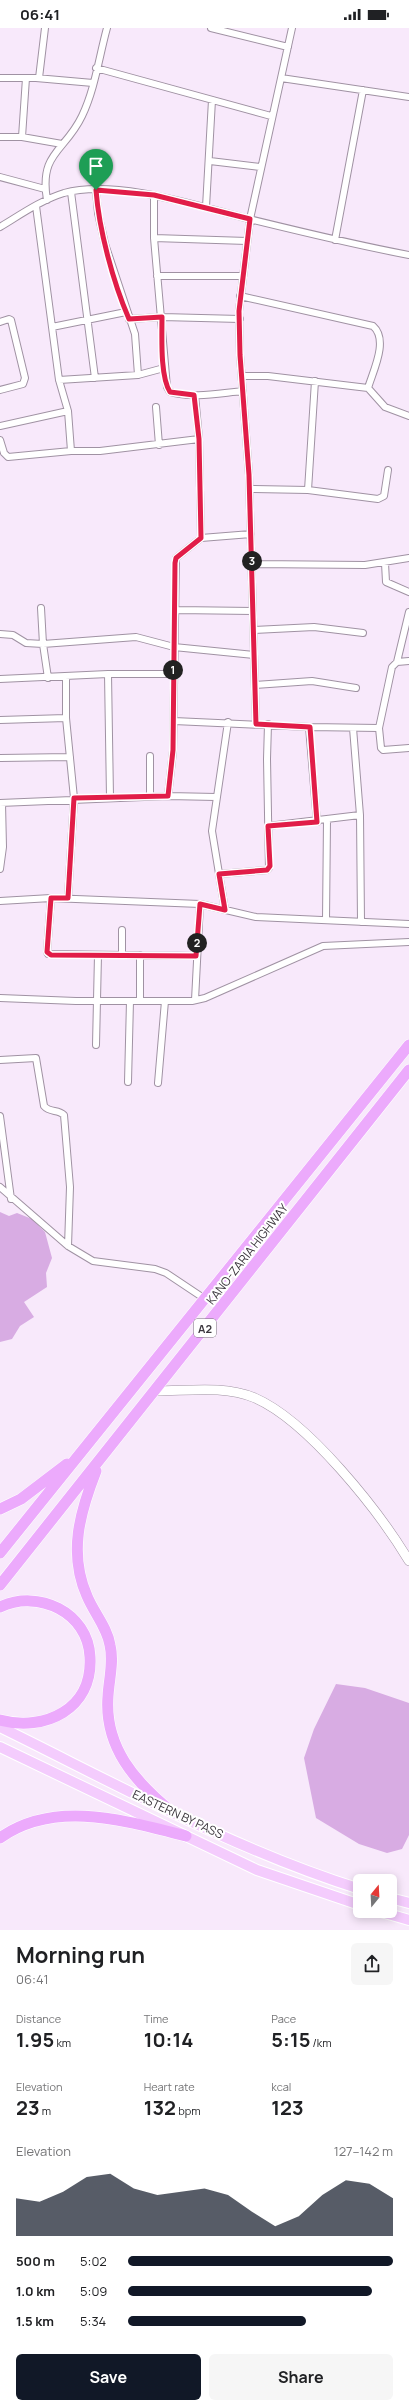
<!DOCTYPE html>
<meta charset="utf-8">
<style>
body{margin:0;font-family:Manrope,sans-serif;background:#f6f6f6;color:#202124;height:100vh;display:flex;flex-direction:column;font-size:15px;white-space:nowrap}
*{box-sizing:border-box;margin:0}
p{font-size:13px;color:#757577}
.icon{flex:none;width:22px;height:22px;fill:none;stroke:currentColor;stroke-width:2;stroke-linecap:round;stroke-linejoin:round}
.map{position:relative;height:1902px;overflow:hidden}
.drawer{display:flex;flex-direction:column;background:#fff;flex:1}
.drawer>*{flex:none}
.needle{width:26px;rotate:18deg}
.buttons{position:absolute;left:353px;top:1846px;display:grid;gap:8px}
.buttons a{display:grid;place-items:center;width:44px;height:44px;border-radius:6px;background:#fff;box-shadow:0 2px 10px #0003;font-size:20px}
.pin{position:absolute;display:grid;place-items:center;width:34px;height:34px;color:#fff;margin:-41px -17px;border-radius:50% 50% 50% 0;rotate:-45deg;box-shadow:0 0 4px #0007}
.pin .icon{rotate:45deg}
.km{position:absolute;width:20px;height:20px;margin:-10px;border-radius:50%;background:#222;color:#fff;font-size:11px;line-height:20px;text-align:center}
.round{display:grid;place-items:center;flex:none;width:42px;height:42px;border-radius:6px;background:#f6f6f6}
.overview{display:flex;align-items:center;justify-content:space-between;height:68px;padding:0 16px}
h1{font-size:22px;font-weight:700;line-height:30px}
.figures{display:grid;grid-template-columns:repeat(3,1fr);gap:6px;height:68px;padding:4px 16px}
.figures div{display:grid;align-content:center}
.figures b{font-size:20px;font-weight:700}
.figures small{font-size:11px;font-weight:400}
.figures p{font-size:11px}
.chart{height:112px;padding:8px 16px}
.chart p{display:flex;justify-content:space-between}
.chart svg{width:100%;height:72px;margin-top:4px;fill:#111827;opacity:.7}
.button{display:flex;gap:8px;margin-top:auto;padding:8px 16px}
.button a{flex:1;height:46px;border-radius:6px;background:#111827;color:#fff;font-size:16px;font-weight:700;line-height:46px;text-align:center}
.button a+a{background:#f6f6f6;color:#202124}
ul{padding:0 16px;list-style:none;font-size:13px}
li{display:grid;grid-template-columns:64px 48px 1fr;align-items:center;height:30px}
li i{height:10px;border-radius:5px;background:#111827}
.status{display:flex;justify-content:space-between;align-items:center;height:28px;padding:0 20px;background:#fff;direction:ltr}
.status svg{height:11px;fill:currentColor}
.map>svg:first-child{display:block}
</style>
<div class="status"><b>06:41</b><svg viewBox="0 0 49 12"><path d="M0 12V9h3v3zM5 12V6h3v6zM10 12V3h3v9zM15 12V0h3v12zM26 1h20v11H26zM47 4h2v5h-2z"/></svg></div>
<div class="map">
<svg width="409" height="1902" viewBox="0 0 409 1902">
<rect width="100%" height="100%" fill="#f8e9fb"/>
<path fill="#d8ace3" d="M0,1184L9,1188L17,1185L32,1191L45,1204L52,1230L46,1245L47,1259L24,1274L34,1289L20,1298L12,1311L0,1314Z
M336,1656L365,1660L409,1675V1807L402,1821L387,1825L359,1816L316,1790L304,1730L314,1701Z"/>
<g fill="none" stroke-linecap="round" stroke-linejoin="round">
<g stroke="#a092a3" stroke-width="8">
<path id="street" d="M211,0L288,19
M96,40L271,88
M0,50H36L93,55
M39,50L45,0
M281,50L409,69
M0,109H22L62,116
M22,109L26,50
M210,133L260,139
M0,149L45,161
M96,162L98,185L105,216L135,306L138,347
M71,164L95,350
M154,167V210L167,359L170,364C193,371 220,365 243,363
M47,172C39,124 65,124 82,88C95,61 99,29 107,0
M36,178L59,352L68,383L71,423
M206,179L212,72
M0,199C20,187 41,172 64,165C116,151 198,178 249,191C302,204 355,217 409,227
M154,210L247,213
M335,212L363,62
M157,248H243
M240,268L373,298C389,312 373,343 368,360
M129,291L162,289L240,291
M0,294L9,291L11,292L25,350L23,356L0,362
M52,299L126,284
M242,348H268L368,360L385,379L409,388
M59,352L138,347L164,340
M195,367L199,411L201,510
M156,379L159,417
M0,398L68,383
M0,412L4,425L8,429L71,423H100L199,411
M250,461L308,462L378,471L384,468L388,442
M308,462L315,353
M385,535L386,554L409,564
M252,536L365,537L409,530
M41,580L43,616L48,650
M176,582L253,583
M254,602L314,599L363,605
M0,606L13,607L26,615L43,616L136,609L174,619L254,627
M409,633L397,634L392,639L379,700L381,720L383,722L409,720
M397,634L409,584
M108,646L110,769
M66,649V690L74,770L68,870
M0,651L108,646H173
M255,657L312,653L356,660
M0,692L66,690
M174,693L309,699L379,700
M256,696L249,447L240,327L239,283L250,191L292,0
M309,699L317,794
M353,700L360,787L361,894
M0,730L70,729
M150,768V728
M168,768L173,723L176,530L201,510L251,506
M0,775L168,768L216,769
M268,798L360,787
M0,841L3,819L2,775
M219,846L267,842L269,840L267,731L268,696
M51,870L47,924L48,926L196,928
M0,873L51,870L200,876L256,889L409,896
M225,882L212,803L228,694
M326,892L327,792
M122,902V927
M0,970L76,973H192L205,970L323,918L409,914
M195,972L200,876
M140,973V927
M96,1017L98,927
M0,1032L36,1030L44,1078C50,1085 58,1081 64,1087L70,1159L68,1218
M128,1054L130,973
M158,1055L165,973
M0,1088L11,1171
M0,1159L68,1218L93,1233L155,1241L166,1245L205,1271"/>
</g>
<g stroke="#a092a3" stroke-width="10">
<path id="secondary" d="M156,1363C188,1363 224,1357 255,1370C308,1393 379,1483 409,1533"/>
</g>
<g stroke="#fff" stroke-width="12">
<path id="primary" d="M0,1699C118,1757 235,1822 360,1861
M0,1719L257,1842L360,1877
M390,1870L409,1875
M378,1883L409,1892"/>
</g>
<g stroke="#fff" stroke-width="12">
<path id="highway" d="M96,1443C80,1484 68,1525 87,1568C94,1585 107,1599 110,1617C114,1634 109,1651 108,1668C104,1719 135,1754 172,1784
M0,1481L21,1471L67,1436
M0,1525L409,1017
M0,1557L409,1042
M0,1579C38,1561 88,1584 90,1629C93,1681 45,1704 0,1692
M0,1810C55,1771 126,1793 186,1808"/>
</g>
<use href="#street" stroke="#fff" stroke-width="6"/>
<use href="#secondary" stroke="#fff" stroke-width="9"/>
<use href="#primary" stroke="#f4ccfd" stroke-width="10"/>
<use href="#highway" stroke="#ecaafc" stroke-width="11"/>
</g>
<g fill="none" stroke-linecap="round" stroke-linejoin="round">
<g stroke="#fff" stroke-width="8">
<path id="route" d="M96,162L154,167L250,191L239,283L240,327L249,447L256,696L310,699L317,794L268,798L270,838L267,842L219,846L225,882L200,876L196,928L51,927L47,924L51,870H68L74,770L168,768L173,722L175,535L176,530L201,510L199,411L194,367L170,364C160,348 162,309 162,289L129,291C113,254 99,202 96,162Z"/>
</g>
<use href="#route" stroke="#e11d48" stroke-width="5"/>
</g>
<g text-anchor="middle" dominant-baseline="central" stroke-width="4" stroke-linejoin="round" paint-order="stroke">
<rect fill="#fff" stroke="#767378" stroke-width="1" x="194" y="1291" width="22" height="18" rx="3"/>
<g font-size="11" font-weight="bold" fill="#3c373e">
<text x="205" y="1300">A2</text>
</g>
<g font-size="12" fill="#3c373e" stroke="#fff">
<text transform="translate(247 1226) rotate(-52)">KANO-ZARIA HIGHWAY</text>
<text transform="translate(178 1786) rotate(25)">EASTERN BY PASS</text>
</g>
</g>
</svg>
<div class="buttons">
<a><svg class="needle" viewBox="-14 -14 28 28"><path d="M0-13l5 13h-10z" fill="#e53935"/><path d="M0 13l5-13h-10z" fill="#757577"/></svg></a>
</div>
<div class="pin" style="left:96px;top:162px;background:#1e9e55"><svg class="icon" aria-label="arrive" viewBox="0 0 24 24"><path d="M6 21V4h12l-3 4 3 4H6"/></svg></div>
<b class="km" style="left:173px;top:642px">1</b>
<b class="km" style="left:197px;top:915px">2</b>
<b class="km" style="left:252px;top:533px">3</b>
</div>
<section class="drawer">
<div class="overview"><div><h1>Morning run</h1><p>06:41</p></div><a class="round"><svg class="icon" aria-label="share" viewBox="0 0 24 24"><path d="M12 15V3M7 8l5-5 5 5M5 13v7h14v-7"/></svg></a></div>
<div class="figures">
<div><p>Distance</p><b>1.95<small> km</small></b></div>
<div><p>Time</p><b>10:14</b></div>
<div><p>Pace</p><b>5:15<small> /km</small></b></div>
</div>
<div class="figures">
<div><p>Elevation</p><b>23<small> m</small></b></div>
<div><p>Heart rate</p><b>132<small> bpm</small></b></div>
<div><p>kcal</p><b>123</b></div>
</div>
<div class="chart"><p><span>Elevation</span>127–142 m</p>
<svg viewBox="0 0 160 44" preserveAspectRatio="none"><path d="M0 44V21L10 23L20 17L30 8L40 6L50 15L60 19L70 17L80 15L90 19L100 29L110 38L120 32L130 19L140 10L150 12L160 21V44z"/></svg>
</div>
<ul>
<li><b>500 m</b>5:02<i style="width:100%"></i></li>
<li><b>1.0 km</b>5:09<i style="width:92%"></i></li>
<li><b>1.5 km</b>5:34<i style="width:67%"></i></li>
</ul>
<div class="button"><a>Save</a><a>Share</a></div>
</section>
